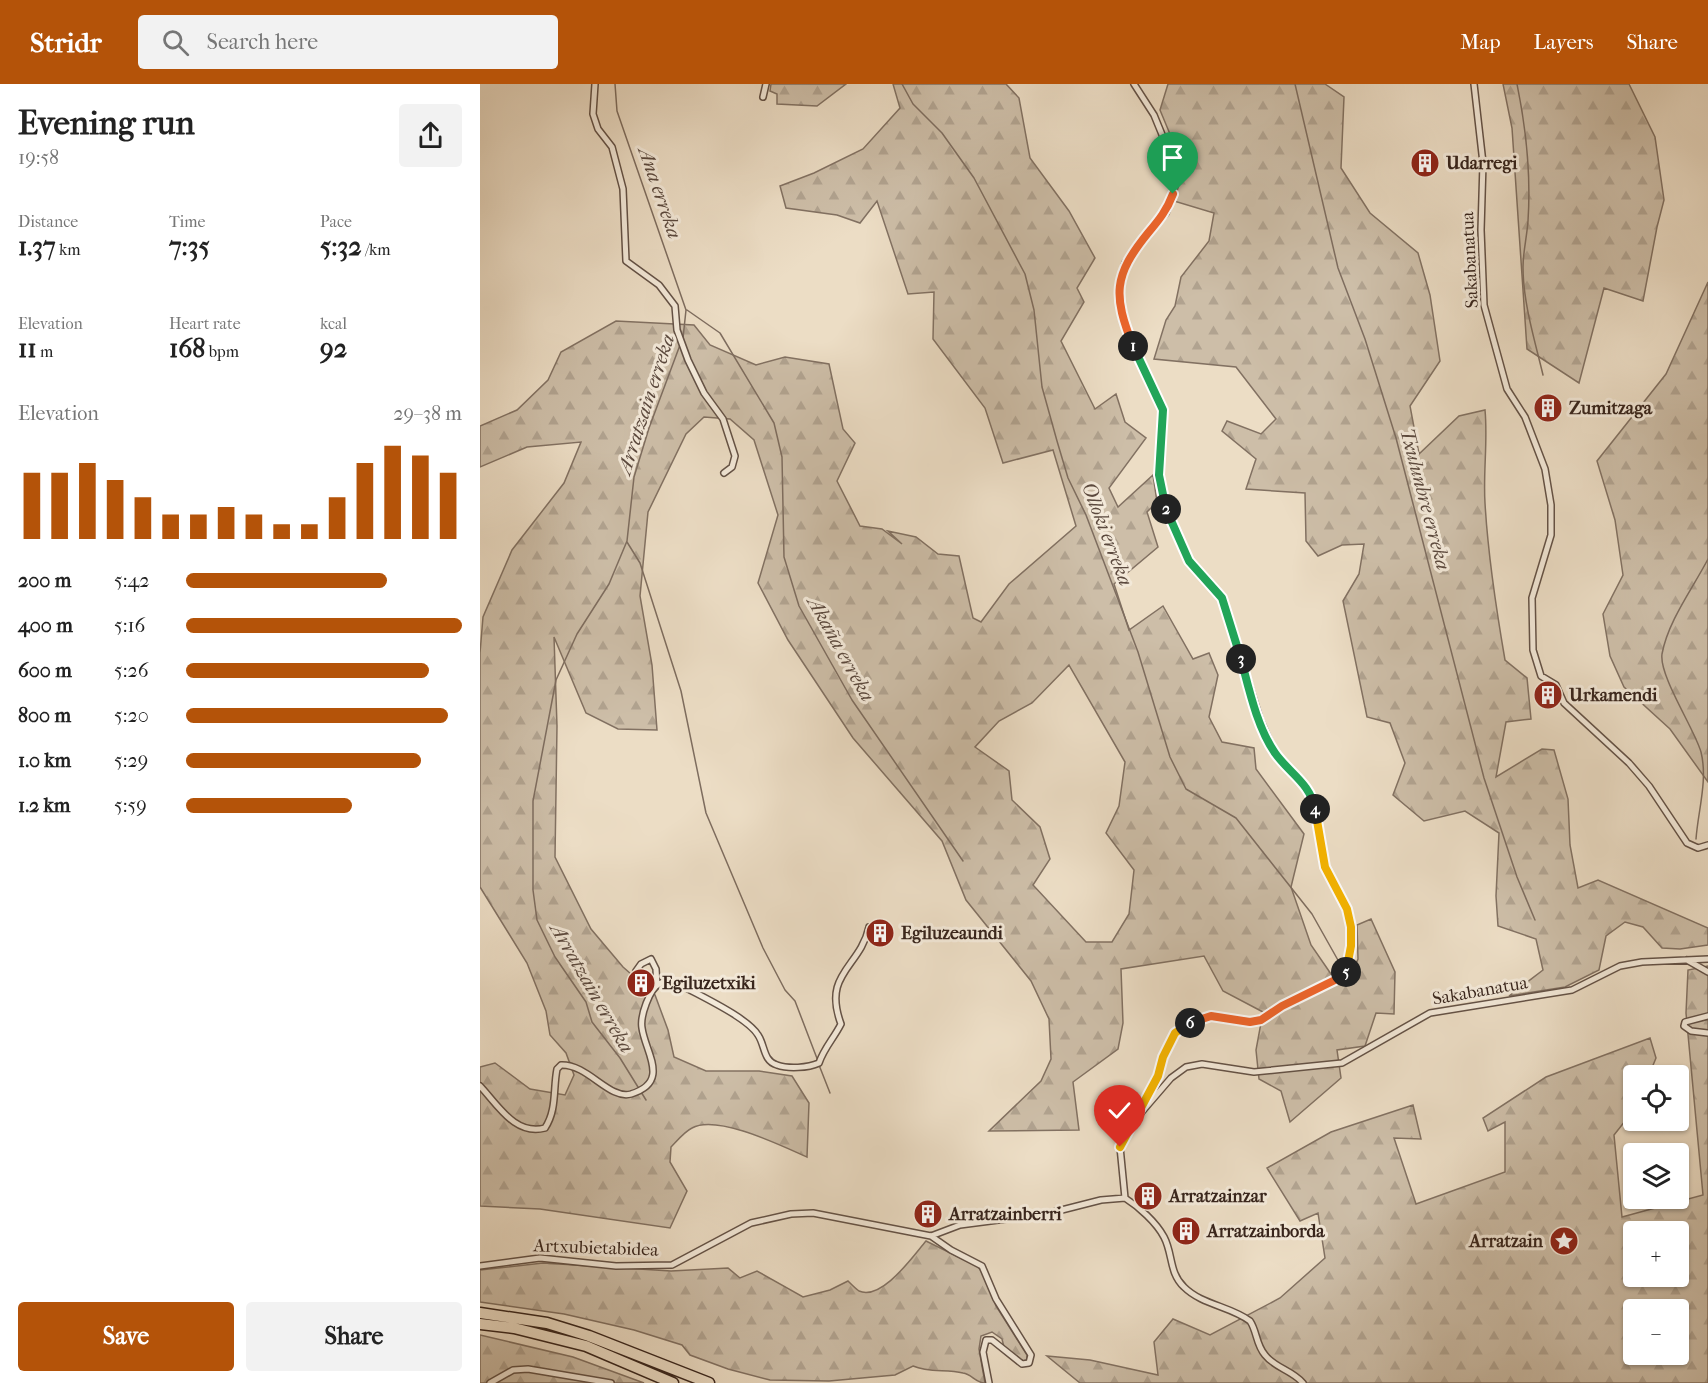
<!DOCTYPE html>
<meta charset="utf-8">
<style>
body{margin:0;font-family:"IM FELL French Canon",serif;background:#f2f2f2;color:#222;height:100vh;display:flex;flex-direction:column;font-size:22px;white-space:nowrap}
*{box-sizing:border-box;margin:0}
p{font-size:20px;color:#767676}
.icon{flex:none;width:33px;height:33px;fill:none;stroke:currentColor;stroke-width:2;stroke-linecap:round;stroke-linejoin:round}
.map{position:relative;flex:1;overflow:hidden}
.details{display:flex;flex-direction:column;background:#fff;width:480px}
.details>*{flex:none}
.controls{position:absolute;left:1143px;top:981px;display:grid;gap:12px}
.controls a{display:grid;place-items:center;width:66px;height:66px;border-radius:6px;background:#fff;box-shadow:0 2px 4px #0004;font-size:30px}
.pin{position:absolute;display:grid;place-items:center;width:51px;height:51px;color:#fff;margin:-62px -26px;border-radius:50% 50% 50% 0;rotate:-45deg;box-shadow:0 0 6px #0007}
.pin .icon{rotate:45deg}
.km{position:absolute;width:30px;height:30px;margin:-15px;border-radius:50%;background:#222;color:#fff;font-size:16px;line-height:30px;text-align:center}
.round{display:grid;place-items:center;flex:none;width:63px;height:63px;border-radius:6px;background:#f2f2f2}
.overview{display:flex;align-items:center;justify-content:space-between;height:102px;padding:0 18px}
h1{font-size:33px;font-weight:700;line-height:45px}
.metrics{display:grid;grid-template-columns:repeat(3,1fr);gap:9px;height:102px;padding:6px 18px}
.metrics div{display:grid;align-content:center}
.metrics b{font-size:26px;font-weight:700}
.metrics small{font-size:16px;font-weight:400}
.metrics p{font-size:16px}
.chart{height:168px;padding:12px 18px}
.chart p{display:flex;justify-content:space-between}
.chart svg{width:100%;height:108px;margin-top:6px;stroke:#b45309;stroke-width:6}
.button{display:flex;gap:12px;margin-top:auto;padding:12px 18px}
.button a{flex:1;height:69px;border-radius:6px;background:#b45309;color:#fff;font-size:24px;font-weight:700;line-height:69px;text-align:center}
.button a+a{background:#f2f2f2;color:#222}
ul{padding:0 18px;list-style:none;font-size:20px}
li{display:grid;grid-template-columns:96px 72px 1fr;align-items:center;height:45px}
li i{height:15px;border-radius:8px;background:#b45309}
header{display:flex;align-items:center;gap:36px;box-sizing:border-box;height:84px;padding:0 30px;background:#b45309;color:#fff}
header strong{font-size:28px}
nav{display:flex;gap:33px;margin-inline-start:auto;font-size:21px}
.search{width:420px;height:54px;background:#f2f2f2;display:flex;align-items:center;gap:15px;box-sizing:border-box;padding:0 21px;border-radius:6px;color:#767676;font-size:22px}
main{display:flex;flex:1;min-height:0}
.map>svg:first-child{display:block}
</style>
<header>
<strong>Stridr</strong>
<div class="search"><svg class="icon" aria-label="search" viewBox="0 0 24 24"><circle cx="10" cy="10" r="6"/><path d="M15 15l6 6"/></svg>Search here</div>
<nav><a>Map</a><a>Layers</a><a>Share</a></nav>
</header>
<main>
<section class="details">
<div class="overview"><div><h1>Evening run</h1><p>19:58</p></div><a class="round"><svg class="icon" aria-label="share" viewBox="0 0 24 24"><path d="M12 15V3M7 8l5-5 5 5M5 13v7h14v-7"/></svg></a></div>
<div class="metrics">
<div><p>Distance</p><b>1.37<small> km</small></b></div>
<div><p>Time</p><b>7:35</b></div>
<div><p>Pace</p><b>5:32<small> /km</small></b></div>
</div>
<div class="metrics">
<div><p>Elevation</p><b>11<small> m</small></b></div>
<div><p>Heart rate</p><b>168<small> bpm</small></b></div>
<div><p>kcal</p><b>92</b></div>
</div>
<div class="chart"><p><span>Elevation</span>29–38 m</p>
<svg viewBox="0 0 160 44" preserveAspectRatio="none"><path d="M5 44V17M15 44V17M25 44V13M35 44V20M45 44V27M55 44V34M65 44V34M75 44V31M85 44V34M95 44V38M105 44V38M115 44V27M125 44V13M135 44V6M145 44V10M155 44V17"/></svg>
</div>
<ul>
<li><b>200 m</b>5:42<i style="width:73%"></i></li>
<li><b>400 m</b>5:16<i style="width:100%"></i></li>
<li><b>600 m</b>5:26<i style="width:88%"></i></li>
<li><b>800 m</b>5:20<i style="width:95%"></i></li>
<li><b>1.0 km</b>5:29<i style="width:85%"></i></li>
<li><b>1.2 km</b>5:59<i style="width:60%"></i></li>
</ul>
<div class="button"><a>Save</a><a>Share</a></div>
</section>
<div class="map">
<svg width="1228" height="1299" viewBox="0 0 1228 1299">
<defs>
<pattern id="forest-firs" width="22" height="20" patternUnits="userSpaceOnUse" patternTransform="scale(1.5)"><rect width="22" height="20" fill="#cdbea8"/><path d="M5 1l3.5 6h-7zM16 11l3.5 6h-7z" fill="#b1a390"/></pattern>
</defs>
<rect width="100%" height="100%" fill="#ecddc5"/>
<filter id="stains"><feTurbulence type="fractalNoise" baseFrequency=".00333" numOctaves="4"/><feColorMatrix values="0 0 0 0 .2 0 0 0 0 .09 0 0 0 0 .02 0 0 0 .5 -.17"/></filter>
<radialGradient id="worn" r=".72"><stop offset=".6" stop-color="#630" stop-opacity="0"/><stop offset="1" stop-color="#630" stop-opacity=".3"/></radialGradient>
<path fill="url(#forest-firs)" stroke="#827162" stroke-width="1.5" fill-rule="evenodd" d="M291,0H366L337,22L297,20V10L290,7Z
M413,0H526L539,14L550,74L589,127L615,174L597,204L604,218L581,257L615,325L636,310L645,338L666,354L629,404L638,423L673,391L677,418L667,428L678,463L634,500L649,546L683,522L713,575L729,569L738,591L729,633L742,658L774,664L776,685L824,750L811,803L831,861L851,890L869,895L878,875L877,841L891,835L915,888L914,930L896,929L885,962L857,966L861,994L810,1038L801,1007L779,995L776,966L783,928L743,907L724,872L641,885L643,939L638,965L593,998L599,1046L509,1047L561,997L571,975L569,935L551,897L486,816L462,757L373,654L308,556L278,499L298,431L274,356L250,335L224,333L206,350L168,428L160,512L172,581L177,646L138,645L106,629L74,553L77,642L75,773L111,845L143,883L175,911L188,946L194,973L226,987H279L312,992L329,1019L327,1073C302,1062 237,1030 212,1044C204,1048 197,1057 191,1063L190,1078L207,1107L190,1144L60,1125L0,1122V983L15,979L50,1005L85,1011L94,991L86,969L70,951L66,927L47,879L0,803V569L3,533L32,466L84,399L101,358L47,363L0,383V342L37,326L68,296L81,268L136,237L214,241L230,261L276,281L305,273L349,280L363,345L375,359L357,397L380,442L402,445L422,460L408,447L436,453L458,470L479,472L493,534L501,538L529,500L596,442L573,366L523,379L505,324L453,255L454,208L428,210L397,117L380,139L357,131L306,124L300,102L334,89L383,65L420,24ZM589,581L645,678L639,722L626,749L654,786L649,830L632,858H606L553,801L570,775L560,743L532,716L529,687L495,663L519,637L552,619Z
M688,0H845L864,13L861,84L890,129L938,169L950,211L960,277L930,322L939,370L979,332L1005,326C1008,357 1003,388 1005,419C1008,472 1016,524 1025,576L1047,594L1051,635L1026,638L1016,693L1062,665L1074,666L1088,715L1090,761L1098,804L1118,796L1228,844V861L1200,865L1182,864L1163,843L1145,838L1126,852L1119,886L1085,903L1029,912L1063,886L1056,855L1018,842L1016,812L1019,749L985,727L944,737L913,711L925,679L910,639L887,633L863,517L879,490L884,460L862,461L838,472L826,457L825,409L766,405L776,375L742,347L747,337L781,350L796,335L756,283L674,275L686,236L695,222L701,193L729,157L734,129L694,117L704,84L680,26Z
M1023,0H1149L1175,53L1184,116L1177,143L1163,217L1124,204L1099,299L1047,265L1032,44Z
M1228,198V698L1190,645L1144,603L1130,572L1123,530L1143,491L1135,436L1117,377L1186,290Z
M1228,882V1299H600L567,1272L610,1276L678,1291L674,1258L693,1235L730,1251L800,1214L845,1174L838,1129L820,1137L787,1084L851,1048L933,1021L941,1055L914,1054L936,1120L1025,1088V1038L1008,1047L1003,1034L1066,993L1170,954L1176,974L1169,991L1154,992L1153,1027L1134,1051L1142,1133L1223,1111L1206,929L1208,886ZM1154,1148H1198V1192H1154ZM1154,1226H1198V1270H1154Z
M446,1157L497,1182L504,1190L516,1222L547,1271V1276L543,1277L524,1263L522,1255L512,1248L501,1252L499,1265L505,1299C495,1299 492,1290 483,1289C466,1285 449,1289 433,1282L415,1291L349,1297L290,1296L248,1285L210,1271L202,1261L154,1246L84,1230L0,1218V1186L63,1179L191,1187L248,1184L260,1194L277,1187L323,1213L350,1206L368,1197C371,1200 376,1205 379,1207C402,1217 433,1172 446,1157Z
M0,1251L93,1273L164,1299H0Z"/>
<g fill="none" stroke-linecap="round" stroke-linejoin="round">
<path stroke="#7e6d5f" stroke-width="1.5" d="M135,0L137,27L206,226L203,254
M422,0L433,20L462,49L494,94L545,190L554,226L562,303L577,357L588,394L606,431L658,568L690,673L706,705L756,734L832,830L859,878
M815,0L858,184L885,255L916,354L1004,694L1037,793L1055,836
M1037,0C1046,44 1051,92 1048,137C1047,152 1043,168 1043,183C1043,219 1055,257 1063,291
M207,226L240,249L294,339L302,373L304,473L319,522L372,616L483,777
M147,458L160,479L201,607L226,729L283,864L305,906L315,917L338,977
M1216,755C1218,727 1228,696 1221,668C1214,644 1179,592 1182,570C1188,537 1213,504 1228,475
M339,981L350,1009
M166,1016L140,974L112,938L106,918L75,873L57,836L53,806V717L76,596L97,550L129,500L147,457L154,393L169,344L200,261"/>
<g stroke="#645246" stroke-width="8">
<path id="street" d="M115,0L113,30L118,45L132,63L143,105L146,177L179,201L195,222L197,246L208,276L224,309L243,335L255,372L252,383L244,389
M654,0L674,31L692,75L693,110L686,129L645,179L639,198L641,222L648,250L683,326L679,391L682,412L709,477L742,514L780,635L794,667L832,711L845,783L867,825L871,843L868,886L861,893L802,922L781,936L770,938L731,931L711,938L695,949L660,1030
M994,0L1003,79L1001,146L1004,221L1027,305L1045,333L1065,385L1071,421V451L1052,514L1053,566L1061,592L1076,601L1084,619L1149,679L1169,702L1207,759L1218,764L1228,761
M283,13L286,0
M1207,876L1228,888
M156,887L161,880L171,875L176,885L177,901
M1228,932L1205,938L1204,942L1211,947L1228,949
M0,1002C18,1021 35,1052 65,1044C77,1026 73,1005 77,985L81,981C108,980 129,1016 151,1010C191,998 165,968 162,944C160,933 169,904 181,899C186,896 193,899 199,900C218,911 267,933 278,951C285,961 283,977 297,981C308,985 328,984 339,979C344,964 354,954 361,940C342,889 380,884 389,843
M645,1114L640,1063L660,1030L691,994L706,983L722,980L774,988L862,979L950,929L1092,906L1140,882L1162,878L1228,875
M645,1114C659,1123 676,1138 684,1153C693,1170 689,1189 704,1203C722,1221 750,1222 770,1237C777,1247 776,1261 785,1271C795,1284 812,1286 823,1299
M451,1152L471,1166L502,1182L516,1215L551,1271L549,1279L542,1280L512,1256H506L503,1268L509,1299
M0,1182L60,1174L136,1182L192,1181L271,1139L311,1130L333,1129L451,1152L480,1141L566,1130L621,1116L645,1114
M10,1299L33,1286L48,1285L131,1299"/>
</g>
<g stroke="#37241c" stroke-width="13">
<path id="highway" d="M0,1229L67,1239L109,1252L229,1299
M0,1240L34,1244L106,1262L193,1299"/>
</g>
<use href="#street" stroke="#f3e9d9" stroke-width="5"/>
<use href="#highway" stroke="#ecddc5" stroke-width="10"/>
</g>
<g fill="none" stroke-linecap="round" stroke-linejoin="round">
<g stroke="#fff" stroke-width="12">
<path id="split-1" d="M653,262C633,211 633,192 668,149C679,136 687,126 693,110"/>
</g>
<g stroke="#fff" stroke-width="12">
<path id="split-2" d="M653,262L683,326L679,391L686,425"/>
</g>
<g stroke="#fff" stroke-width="12">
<path id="split-3" d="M686,425L709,477L742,514L761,575"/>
</g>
<g stroke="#fff" stroke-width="12">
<path id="split-4" d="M761,575C769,605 777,643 795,669C810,690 830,699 835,725"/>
</g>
<g stroke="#fff" stroke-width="12">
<path id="split-5" d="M835,725L845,783L867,825L871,843V862L866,888"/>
</g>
<g stroke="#fff" stroke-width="12">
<path id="split-6" d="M710,939L731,932L770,938L781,936L802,922L861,893L866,888"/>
</g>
<g stroke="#fff" stroke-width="12">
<path id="split-7" d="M640,1063L678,992L683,973L695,949L710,939"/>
</g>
<use href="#split-1" stroke="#f0652b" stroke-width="8"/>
<use href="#split-2" stroke="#22a559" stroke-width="8"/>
<use href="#split-3" stroke="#22a559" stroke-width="8"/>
<use href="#split-4" stroke="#22a559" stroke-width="8"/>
<use href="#split-5" stroke="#f5b400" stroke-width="8"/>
<use href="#split-6" stroke="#f0652b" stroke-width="8"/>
<use href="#split-7" stroke="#f5b400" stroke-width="8"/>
</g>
<defs>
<g id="building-disc" transform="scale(1.5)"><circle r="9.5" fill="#8f2418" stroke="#f3e9d9"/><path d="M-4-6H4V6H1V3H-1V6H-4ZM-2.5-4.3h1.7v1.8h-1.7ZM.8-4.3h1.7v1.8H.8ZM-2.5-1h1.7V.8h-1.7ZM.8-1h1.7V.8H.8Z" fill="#fff"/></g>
<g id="sight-disc" transform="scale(1.5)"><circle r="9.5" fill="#8f2418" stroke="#f3e9d9"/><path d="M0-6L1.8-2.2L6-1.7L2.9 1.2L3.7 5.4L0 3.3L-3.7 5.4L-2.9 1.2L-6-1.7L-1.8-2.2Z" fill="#fff"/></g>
</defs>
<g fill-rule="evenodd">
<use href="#building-disc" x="945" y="79"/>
<use href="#building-disc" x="1068" y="324"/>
<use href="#building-disc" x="1068" y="611"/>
<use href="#building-disc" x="400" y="849"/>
<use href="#building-disc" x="161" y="899"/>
<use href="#building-disc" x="668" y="1112"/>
<use href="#building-disc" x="448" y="1130"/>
<use href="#building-disc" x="706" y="1147"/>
<use href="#sight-disc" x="1084" y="1157"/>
</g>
<g text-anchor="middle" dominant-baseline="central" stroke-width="6" stroke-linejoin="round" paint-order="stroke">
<g font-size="18" font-weight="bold" fill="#37241c" stroke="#f3e9d9" text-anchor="start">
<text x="966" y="79">Udarregi</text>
<text x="1089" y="324">Zumitzaga</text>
<text x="1089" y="611">Urkamendi</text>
<text x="421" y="849">Egiluzeaundi</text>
<text x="182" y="899">Egiluzetxiki</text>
<text x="689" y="1112">Arratzainzar</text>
<text x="469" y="1130">Arratzainberri</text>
<text x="727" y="1147">Arratzainborda</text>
<text x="1063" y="1157" text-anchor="end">Arratzain</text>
</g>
<g font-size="18" fill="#37241c" stroke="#f3e9d9">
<text transform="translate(990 176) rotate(-93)">Sakabanatua</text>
<text transform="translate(1000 907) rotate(-10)">Sakabanatua</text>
<text transform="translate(116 1164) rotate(2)">Artxubietabidea</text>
</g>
<g font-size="20" font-style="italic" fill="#5b493e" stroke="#f3e9d9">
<text transform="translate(180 109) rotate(71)">Ana erreka</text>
<text transform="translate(166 320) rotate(-72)">Arratzain erreka</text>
<text transform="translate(945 415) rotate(75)">Txulunbre erreka</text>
<text transform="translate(627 450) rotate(69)">Olloki erreka</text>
<text transform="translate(361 565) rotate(61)">Akaña erreka</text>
<text transform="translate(112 904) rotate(60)">Arratzain erreka</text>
</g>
</g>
<rect width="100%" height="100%" filter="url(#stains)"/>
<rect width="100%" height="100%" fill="url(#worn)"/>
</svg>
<div class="controls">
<a><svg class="icon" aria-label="locate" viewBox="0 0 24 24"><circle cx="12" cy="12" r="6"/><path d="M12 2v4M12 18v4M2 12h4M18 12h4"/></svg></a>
<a><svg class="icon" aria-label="layers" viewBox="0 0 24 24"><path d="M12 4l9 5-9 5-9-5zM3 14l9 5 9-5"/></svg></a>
<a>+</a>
<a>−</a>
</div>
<div class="pin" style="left:693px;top:110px;background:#1e9e55"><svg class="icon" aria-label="arrive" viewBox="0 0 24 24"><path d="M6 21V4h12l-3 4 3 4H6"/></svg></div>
<div class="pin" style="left:640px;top:1063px;background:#d93025"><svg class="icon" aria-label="check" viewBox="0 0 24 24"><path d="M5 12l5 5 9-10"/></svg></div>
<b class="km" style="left:653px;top:262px">1</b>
<b class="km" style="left:686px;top:425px">2</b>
<b class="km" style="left:761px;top:575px">3</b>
<b class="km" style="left:835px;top:725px">4</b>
<b class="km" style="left:866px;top:888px">5</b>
<b class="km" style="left:710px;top:939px">6</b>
</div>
</main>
